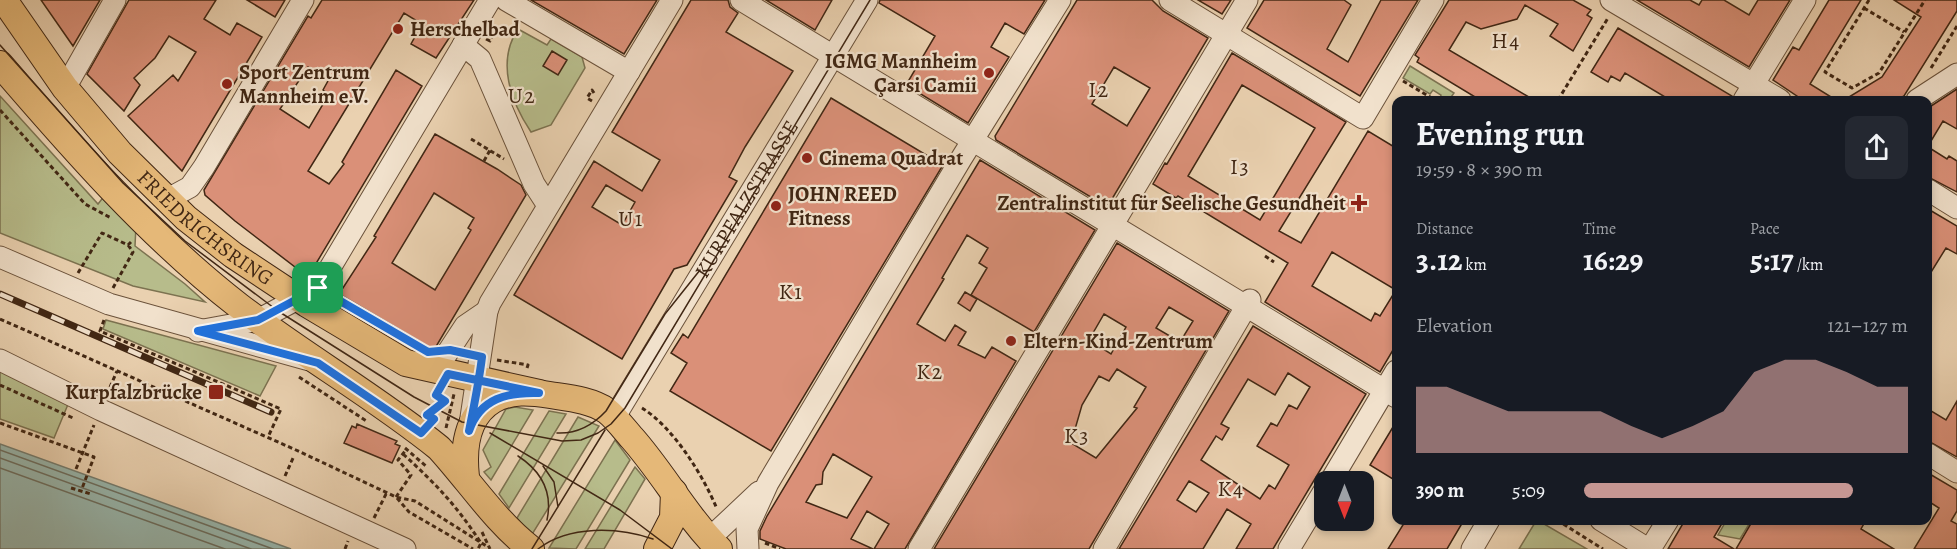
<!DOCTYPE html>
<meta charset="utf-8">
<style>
body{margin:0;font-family:Alegreya,serif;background:#242831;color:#f1f3f6;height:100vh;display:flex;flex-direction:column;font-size:22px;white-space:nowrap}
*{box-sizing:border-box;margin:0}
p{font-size:20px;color:#9ea1a6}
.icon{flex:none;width:33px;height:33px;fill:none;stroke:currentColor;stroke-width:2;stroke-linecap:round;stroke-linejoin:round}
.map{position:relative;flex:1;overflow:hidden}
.sheet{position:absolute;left:1392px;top:96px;width:540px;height:429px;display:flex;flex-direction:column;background:#171b24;border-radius:12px;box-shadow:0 3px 9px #0003}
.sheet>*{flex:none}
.needle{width:39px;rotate:180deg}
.tools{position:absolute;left:1314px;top:471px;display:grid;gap:12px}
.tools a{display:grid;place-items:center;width:60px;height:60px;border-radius:12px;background:#171b24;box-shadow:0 3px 9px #0003;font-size:30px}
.pin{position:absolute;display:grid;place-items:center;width:51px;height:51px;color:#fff;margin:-26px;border-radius:12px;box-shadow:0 3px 9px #0006}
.round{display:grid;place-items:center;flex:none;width:63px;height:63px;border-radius:12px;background:#242831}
.head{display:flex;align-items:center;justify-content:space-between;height:102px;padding:0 24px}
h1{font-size:33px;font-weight:600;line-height:45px}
.stats{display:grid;grid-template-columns:repeat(3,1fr);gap:9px;height:102px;padding:6px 24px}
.stats div{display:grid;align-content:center}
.stats b{font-size:30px;font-weight:600}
.stats small{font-size:16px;font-weight:400}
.stats p{font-size:16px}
.chart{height:168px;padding:12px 24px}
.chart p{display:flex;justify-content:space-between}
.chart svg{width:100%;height:108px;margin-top:6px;fill:#c59692;opacity:.7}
ul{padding:0 24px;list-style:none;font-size:20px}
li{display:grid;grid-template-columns:96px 72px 1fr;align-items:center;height:45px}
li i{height:15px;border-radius:8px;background:#c59692}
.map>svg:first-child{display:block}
</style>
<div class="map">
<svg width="1957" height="549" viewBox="0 0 1957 549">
<rect width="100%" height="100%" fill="#ead1b0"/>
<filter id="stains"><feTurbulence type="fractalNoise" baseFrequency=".00333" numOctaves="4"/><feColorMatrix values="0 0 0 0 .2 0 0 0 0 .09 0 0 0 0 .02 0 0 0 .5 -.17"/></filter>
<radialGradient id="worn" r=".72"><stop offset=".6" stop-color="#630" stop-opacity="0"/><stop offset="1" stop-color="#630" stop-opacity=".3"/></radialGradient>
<path fill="#b7bc8b" stroke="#7c7250" stroke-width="1.5" d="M518,29L547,45L551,39L582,57L585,68L551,125L531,132C511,102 496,62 518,29Z
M1410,66L1454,93L1449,100H1440L1441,95L1433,90L1430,94L1403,78Z
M0,96L98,204L105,195L136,225L135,246L185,284L205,302L133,286L0,233Z
M106,320L276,366L260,396L103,329Z
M0,370L69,402L54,438L0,419Z
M515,407L533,410L491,480L484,472L491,467L483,450L506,409Z
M549,411L566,414L509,508L499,494Z
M578,417L599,426L531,536L517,518Z
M615,440L630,460L576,549L549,548Z
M635,467L645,479L604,549H585Z
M1536,521H1539L1587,549H1519Z
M1726,521V520L1751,521L1740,539L1718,535Z"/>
<path fill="#98b7ae" stroke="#757d70" stroke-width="1.5" d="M0,444L291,549H0Z"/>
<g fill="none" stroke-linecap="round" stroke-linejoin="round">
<path stroke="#6c6f61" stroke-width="1.5" d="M0,450L273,549
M0,458L251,549
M0,468L225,549"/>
</g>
<path fill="#da9078" stroke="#412714" stroke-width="1.5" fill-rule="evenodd" d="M41,0H100L73,46Z
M129,0H216L204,19L230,35L237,23L262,37L182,171L128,116L173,75L178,81L196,52L169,36L155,58L134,78L140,85L124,111L87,74Z
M247,0H285L275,17Z
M322,0H474L436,58L411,44L422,24L404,13L321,150L308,171L329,184L344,164L342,162L396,70L422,86L308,277L235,221L205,195L204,190L308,16L311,18ZM308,67L329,79L323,90L329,94L309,128L280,109Z
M531,0H657L624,54Z
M691,0H728L730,7L738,13L726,32L793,71L745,147L729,177L737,181L687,265L674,269L622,359L514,295L594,161L642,191L660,160L612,132ZM606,185L635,202L622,225L592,207Z
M766,0H832L815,30Z
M880,0H1045L1024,34L1005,23L991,47L1009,57L968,123L906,85L935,36L879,3Z
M1077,0H1152L1163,11L1208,38L1109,204L1104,205L996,140L995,136ZM1114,67L1150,88L1127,126L1092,104Z
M1198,0H1231L1222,14Z
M1264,0H1344L1351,5L1327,49L1348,62L1381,0H1418L1360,96L1247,28Z
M1449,0H1573L1591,10L1587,15L1592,18L1573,51L1550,36L1558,24L1525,5L1517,19L1481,29L1466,22L1449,50L1534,100H1480L1417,62L1419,58L1415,55Z
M1637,0H1690L1699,5L1702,0H1724L1749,15L1758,0H1790L1749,67Z
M1829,0H1861L1810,84L1836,100H1803L1773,80L1793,47L1799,50Z
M1894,0H1957V11L1904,96L1897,100H1844L1882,77L1921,17Z
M1618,28L1732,96L1731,100H1670L1625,73L1620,81L1611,76L1608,82L1591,72Z
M552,51L567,60L558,75L543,66Z
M1232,53L1346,122L1279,231L1301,243L1368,131L1396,148V345L1380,372L1265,302L1288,263L1178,196L1176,198L1153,184L1165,163L1167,164ZM1242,85L1315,128L1260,220L1188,176ZM1332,252L1396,290L1380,316L1375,313L1371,321L1312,286Z
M1957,89V129L1943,121L1928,146V108Z
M831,98L943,165L771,451L670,391L687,363L671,353L683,334L688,338Z
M435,134L497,169L521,185L526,195L434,350L339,294L376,237L374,236ZM434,193L474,218L468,228L471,230L435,290L392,263Z
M1928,147L1947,159L1949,156L1957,161V192L1928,177Z
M980,160L1095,230L1034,332L971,295L987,268L979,263L988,248L967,235L942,278L944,279L917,324L945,341L955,325L966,332L958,345L985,358L992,347L1016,361L905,549H874L889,524L867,511L851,539L873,549H786L760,539V531L767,516ZM833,454L872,477L847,518L806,502L816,485L822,484L823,472Z
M1928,209L1957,226V254L1946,248L1928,277Z
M1117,243L1229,311L1089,549H934ZM1169,307L1193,321L1180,342L1156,328ZM1104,314L1126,327L1111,354L1089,340ZM1117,369L1146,387L1134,407L1137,408L1096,458L1071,443L1082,405L1099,376L1109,381Z
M965,292L977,299L970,311L958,303Z
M1253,326L1366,394L1328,457L1273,549H1236L1251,524L1227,509L1203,549H1119ZM1288,373L1310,387L1297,409L1289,405L1277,426L1271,423L1257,446L1289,465L1275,489L1269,485L1260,499L1201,460L1216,436L1222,440L1229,428L1221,424L1248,379L1275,395ZM1189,481L1209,493L1196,512L1177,500Z
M1957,401V457L1928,441V409L1946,420Z
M1396,422V481L1370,465Z
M357,424L397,441L395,444L400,446L392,463L344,443L352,426L356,428Z
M1928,473L1957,490V511L1951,521L1957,524V549H1914L1939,508L1928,501Z
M1406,520H1464L1447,549H1388Z
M1685,520H1724L1714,537L1734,549H1668Z
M1753,520H1866L1861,529L1894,549H1736Z"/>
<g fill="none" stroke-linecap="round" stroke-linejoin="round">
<g stroke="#6b523b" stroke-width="23">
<g id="minor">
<path d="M506,0L629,72"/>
<path d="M741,0L1396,397"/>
<path d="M1170,0L1363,118L1433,0"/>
<path d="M1611,0L1780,100"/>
<path d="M463,45L480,59L534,184L545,201"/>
<path d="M65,88L115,0"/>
<path d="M1744,100L1805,0"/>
<path d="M1917,100L1957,74"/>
<path d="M1928,190L1957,208"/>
<path d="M166,200L190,187L204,167L303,0"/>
<path d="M0,257L109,304L309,360"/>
<path d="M198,331L258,320L318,288L490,0"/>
<path d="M0,360L101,410L405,549"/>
<path d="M431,370L442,361L465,326L487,311"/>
<path id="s1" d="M614,418L867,0"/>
<path d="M470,424L487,311L490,303L672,0"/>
<path d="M1928,454L1957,472"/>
<path d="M1330,482L1396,371"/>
<path d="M1601,520L1648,549"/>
<path d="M709,539L759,492"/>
<path d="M748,549L747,529L768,483L961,159L1060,0"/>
<path d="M919,549L1247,0"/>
<path d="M1104,549L1250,300"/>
<path d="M1289,549L1324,491"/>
<path d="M1472,549L1489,520"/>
<path d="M1650,549L1668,520"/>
</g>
</g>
<g stroke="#412714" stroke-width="28">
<g id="major">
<path id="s2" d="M4,0L65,88L120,153L186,218L233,255L307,304L406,363L539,393"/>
<path d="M0,64C73,149 150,237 239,306C304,356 376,397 439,448C470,482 495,521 531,549"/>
<path d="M466,477C463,450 466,416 493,400C510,390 531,392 550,395C569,398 591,400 607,411C616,418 624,429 632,438C663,473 686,516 719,549"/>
<path d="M657,549L673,518L674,492"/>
</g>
</g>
<path stroke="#412714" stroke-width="3" stroke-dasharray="4.5 3" stroke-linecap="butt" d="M1869,0L1825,72L1852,88L1879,73L1925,0
M1864,8L1904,32
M486,39L490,41L494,31L492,30
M1931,68L1957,26
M1403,81L1435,100
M1469,100L1472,96
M1558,100L1608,18
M592,101L587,98L592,90L594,93
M0,110L85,204L111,218
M471,139L504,159
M484,161L490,150
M1265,256L1274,262
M78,273L102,233L128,245L133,240
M113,288L133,252L128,245
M0,319L296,450L396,497L415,501L488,547
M104,320L100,331L281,409L268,437
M497,360L528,365L527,368
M299,377L368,422
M0,385L73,418
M107,394L117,371
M642,408C673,427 703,475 717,509
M428,415L445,401L436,395L439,389
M0,423L94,457L81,491
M446,428L454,394
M405,448L427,467
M403,454C437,485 456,505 481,543L478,549
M76,469L94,425
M285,476L294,456
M71,488L91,494
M396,497L411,475L398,460L406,450
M397,498L409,512L473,549
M374,518L387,492
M1557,520L1603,549
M482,532L490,549
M765,543L780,549
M345,549L348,541"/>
<use href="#minor" stroke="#f1e1cc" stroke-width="21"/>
<use href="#major" stroke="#e5b878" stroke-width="26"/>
<path stroke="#412714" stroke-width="1.5" d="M0,45L123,183L185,241L278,311L414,397L462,422L562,441L581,440L598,433L611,424L625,408L870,0
M490,433L620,510L672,549
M557,433C577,434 593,425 606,411L665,314L700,270
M518,456C541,471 553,492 547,520
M543,466L554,482L558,507
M532,549L605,430
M538,549C569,525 618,527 653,539"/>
<g stroke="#412714" stroke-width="7">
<path id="rail" d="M0,294L271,412"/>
</g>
<use href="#rail" stroke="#f1e1cc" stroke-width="4.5" stroke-dasharray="14" stroke-linecap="butt"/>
</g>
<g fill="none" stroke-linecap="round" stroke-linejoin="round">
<g stroke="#fff" stroke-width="12">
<path id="route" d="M318,288L258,320L198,331L318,363L421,433L434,419L427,415L445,401L436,395L448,374L539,393C508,392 480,398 469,431C474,406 479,382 482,357L450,350L428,352L318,288"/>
</g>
<use href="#route" stroke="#1a73e8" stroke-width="8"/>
</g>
<g fill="#8f2418" stroke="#f1e1cc" stroke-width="2">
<circle cx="398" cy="29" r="6"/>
<circle cx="989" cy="73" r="6"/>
<circle cx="227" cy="84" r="6"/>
<circle cx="807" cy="158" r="6"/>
<path d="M1356 194h6v6h6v6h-6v6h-6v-6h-6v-6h6z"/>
<circle cx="776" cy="206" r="6"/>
<circle cx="1011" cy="341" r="6"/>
<rect x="208" y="384" width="16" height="16" rx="3"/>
</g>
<g text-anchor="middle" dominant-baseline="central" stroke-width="4.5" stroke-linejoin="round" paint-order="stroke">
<g font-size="21" font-weight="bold" fill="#412714" stroke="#f1e1cc" text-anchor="start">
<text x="410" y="29">Herschelbad</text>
<text x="977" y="61" text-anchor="end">IGMG Mannheim<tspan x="977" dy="24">Çarsi Camii</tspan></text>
<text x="239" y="72">Sport Zentrum<tspan x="239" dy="24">Mannheim e.V.</tspan></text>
<text x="819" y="158">Cinema Quadrat</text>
<text x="788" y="194">JOHN REED<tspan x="788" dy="24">Fitness</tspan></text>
<text x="1346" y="203" text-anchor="end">Zentralinstitut für Seelische Gesundheit</text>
<text x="1023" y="341">Eltern-Kind-Zentrum</text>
<text x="202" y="392" text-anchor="end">Kurpfalzbrücke</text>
</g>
<g font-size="21" fill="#412714" stroke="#f1e1cc">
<text stroke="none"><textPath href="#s1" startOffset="256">KURPFALZSTRASSE</textPath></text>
<text stroke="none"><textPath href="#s2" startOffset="306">FRIEDRICHSRING</textPath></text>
</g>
<g font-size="22" letter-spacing="1.5" fill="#412714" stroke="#f1e1cc">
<text x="1506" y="41">H4</text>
<text x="1099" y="90">I2</text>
<text x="522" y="96">U2</text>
<text x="1240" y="167">I3</text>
<text x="631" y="219">U1</text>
<text x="791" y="292">K1</text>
<text x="930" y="372">K2</text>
<text x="1077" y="436">K3</text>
<text x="1231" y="489">K4</text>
</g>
</g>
<rect width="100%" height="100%" filter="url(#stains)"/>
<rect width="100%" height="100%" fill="url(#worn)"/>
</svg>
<div class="tools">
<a><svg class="needle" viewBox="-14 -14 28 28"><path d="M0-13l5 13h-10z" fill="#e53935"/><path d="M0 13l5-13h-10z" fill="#9ea1a6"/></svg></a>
</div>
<div class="pin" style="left:318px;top:288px;background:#1e9e55"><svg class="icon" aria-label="arrive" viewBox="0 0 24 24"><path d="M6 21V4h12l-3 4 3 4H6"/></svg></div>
<section class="sheet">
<div class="head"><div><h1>Evening run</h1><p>19:59 · 8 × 390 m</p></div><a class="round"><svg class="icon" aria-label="share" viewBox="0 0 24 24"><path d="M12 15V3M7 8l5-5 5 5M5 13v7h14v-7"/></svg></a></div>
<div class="stats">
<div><p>Distance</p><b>3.12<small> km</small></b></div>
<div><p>Time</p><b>16:29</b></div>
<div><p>Pace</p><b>5:17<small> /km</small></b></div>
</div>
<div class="chart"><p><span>Elevation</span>121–127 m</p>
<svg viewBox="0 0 160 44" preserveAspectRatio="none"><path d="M0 44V17L10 17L20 22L30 27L40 27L50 27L60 27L70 33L80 38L90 33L100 27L110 11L120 6L130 6L140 11L150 17L160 17V44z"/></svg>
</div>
<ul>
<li><b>390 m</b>5:09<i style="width:83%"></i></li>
</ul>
</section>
</div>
